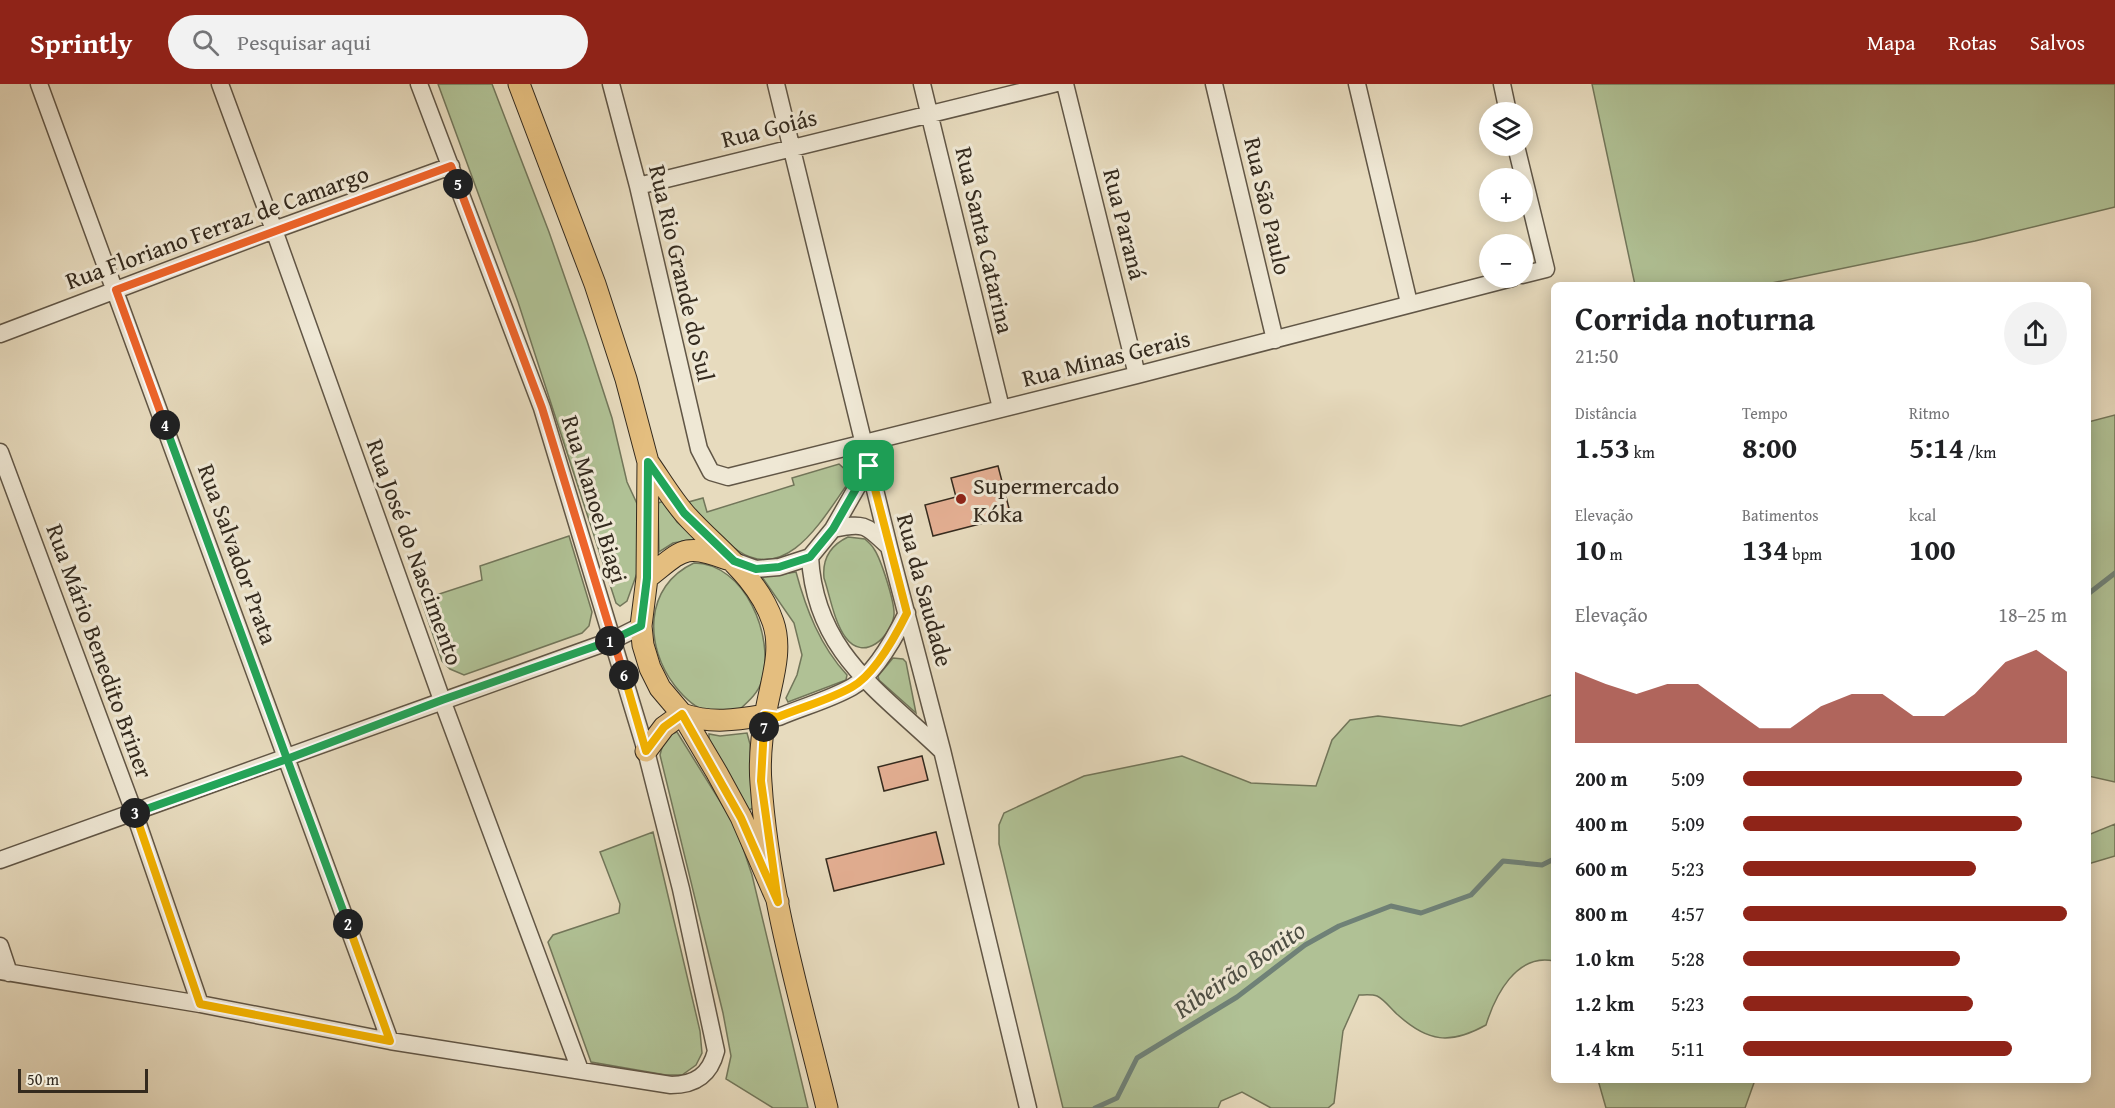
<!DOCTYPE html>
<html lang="pt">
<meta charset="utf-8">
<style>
body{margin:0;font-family:"Gentium Book Plus",serif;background:#f2f2f2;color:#202124;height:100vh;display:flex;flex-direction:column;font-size:22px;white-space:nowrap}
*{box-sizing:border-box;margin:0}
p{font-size:20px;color:#757577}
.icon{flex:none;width:33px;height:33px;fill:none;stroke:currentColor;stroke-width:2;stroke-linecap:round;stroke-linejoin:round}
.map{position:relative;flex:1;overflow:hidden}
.sheet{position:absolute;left:1551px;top:198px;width:540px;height:801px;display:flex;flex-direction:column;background:#fff;border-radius:9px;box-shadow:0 3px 15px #0003}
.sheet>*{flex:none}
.fabs{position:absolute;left:1479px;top:18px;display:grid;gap:12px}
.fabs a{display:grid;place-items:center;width:54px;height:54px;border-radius:50%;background:#fff;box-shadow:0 3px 15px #0003;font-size:30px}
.scale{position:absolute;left:18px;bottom:15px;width:130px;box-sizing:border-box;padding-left:6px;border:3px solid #342a1e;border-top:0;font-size:16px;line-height:21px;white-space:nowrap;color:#342a1e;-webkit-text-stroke:4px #efe8d5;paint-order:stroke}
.pin{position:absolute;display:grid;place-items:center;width:51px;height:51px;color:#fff;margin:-26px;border-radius:12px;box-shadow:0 3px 9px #0006}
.km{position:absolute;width:30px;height:30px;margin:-15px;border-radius:50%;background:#222;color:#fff;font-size:16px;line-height:30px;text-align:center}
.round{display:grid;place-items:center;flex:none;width:63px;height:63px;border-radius:32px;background:#f2f2f2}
.overview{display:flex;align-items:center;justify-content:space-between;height:102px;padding:0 24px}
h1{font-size:33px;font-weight:800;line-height:45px}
.metrics{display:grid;grid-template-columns:repeat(3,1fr);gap:9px;height:102px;padding:6px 24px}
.metrics div{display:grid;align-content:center}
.metrics b{font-size:30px;font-weight:800}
.metrics small{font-size:16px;font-weight:400}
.metrics p{font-size:16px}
.chart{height:168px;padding:12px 24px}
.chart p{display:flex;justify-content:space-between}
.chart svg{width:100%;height:108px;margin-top:6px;fill:#8f2418;opacity:.7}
ul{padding:0 24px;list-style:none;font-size:20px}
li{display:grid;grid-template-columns:96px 72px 1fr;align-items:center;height:45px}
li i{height:15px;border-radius:8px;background:#8f2418}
header{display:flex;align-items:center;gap:36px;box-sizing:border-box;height:84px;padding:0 30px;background:#8f2418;color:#fff}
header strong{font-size:28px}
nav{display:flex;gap:33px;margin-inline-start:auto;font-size:21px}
.search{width:420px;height:54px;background:#f2f2f2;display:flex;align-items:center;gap:15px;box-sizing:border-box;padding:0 21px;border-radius:33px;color:#757577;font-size:22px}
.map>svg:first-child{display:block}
</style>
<header>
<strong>Sprintly</strong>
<div class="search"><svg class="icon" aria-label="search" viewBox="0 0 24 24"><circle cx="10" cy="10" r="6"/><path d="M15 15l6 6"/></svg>Pesquisar aqui</div>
<nav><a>Mapa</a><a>Rotas</a><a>Salvos</a></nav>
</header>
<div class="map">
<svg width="2115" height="1024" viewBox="0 0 2115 1024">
<rect width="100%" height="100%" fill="#e7dbbe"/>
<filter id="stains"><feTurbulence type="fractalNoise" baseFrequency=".00333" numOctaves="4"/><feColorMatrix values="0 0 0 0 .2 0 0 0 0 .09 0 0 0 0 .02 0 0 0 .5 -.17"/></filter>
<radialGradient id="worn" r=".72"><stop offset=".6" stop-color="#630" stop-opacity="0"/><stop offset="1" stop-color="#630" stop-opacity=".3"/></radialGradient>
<path fill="#b0c195" stroke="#72765a" stroke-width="1.5" d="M438,0H492L549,148L587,257L612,334L627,398L639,424L641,478L627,517L620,522L616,519L518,218Z
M1592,0H2115V123L1975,157L1762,201H1635Z
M2115,331V698L2088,692V338Z
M839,380L849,389V398C824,432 788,501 737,466C717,453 701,435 685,419L703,414L707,428L794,401L792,394Z
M664,417L677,438L696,455L673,459L659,468L658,419Z
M569,452L592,528L589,542L582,549L464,591L450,585L442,577L421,516L482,496L480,482Z
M848,453L865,455C868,458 872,461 874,465C881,475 895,519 894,531C891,553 864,578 846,554C834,538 830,512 824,494C822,474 831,461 848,453Z
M694,479C745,479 775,553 762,596C759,608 749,617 740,625C730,626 717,630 707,627C694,624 683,612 675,602C644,562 644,502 694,479Z
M796,488C806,525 820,562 847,591L846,596L788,618L786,614L797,591L802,571L794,539L762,493Z
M893,574L903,575L906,578L916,629L879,596L878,592Z
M1554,610V877C1516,869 1495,912 1486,941C1450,961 1428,958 1398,931C1392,926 1384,915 1377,912C1372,910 1364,911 1359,911L1343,947L1334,1019L1328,1024H1271L1242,1008L1221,1017L1218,1024H1063L999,760V741L1004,729L1084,692L1182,672L1251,699L1316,702L1332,656L1350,636L1378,632L1461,642Z
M677,648L736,743L752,791L808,1024H773L726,995L731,972L723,929L660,671C663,659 665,651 677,648Z
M747,649L750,660L753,724L749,726L709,655V650L720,652Z
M2115,740V772L2088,780V751Z
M653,748L700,947L702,969L696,981L682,991H666L591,978L548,858L553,851L619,829L620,820L600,768Z
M1598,996H1755L1745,1024H1606Z"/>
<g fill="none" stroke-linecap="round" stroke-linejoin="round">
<path stroke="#6f8177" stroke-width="5" d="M2088,510L2115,489
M1095,1024L1117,1014L1137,974L1237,913L1305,861L1339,842L1391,822L1421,829L1471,811L1503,777L1542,781L1554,775"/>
</g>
<path fill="#e5b094" stroke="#342a1e" stroke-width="1.5" d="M998,382L1011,432L933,452L925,421L956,413L951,394Z
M922,672L928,696L884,707L878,683Z
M936,748L944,780L834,807L826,775Z"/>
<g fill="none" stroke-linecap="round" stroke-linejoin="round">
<g stroke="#615646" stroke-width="19">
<path id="minor" d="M39,0L390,957
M220,0L274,146L442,616L580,986
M611,0L638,102L699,365L711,388L728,393L1137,291L1512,194
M776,0L889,463L942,666L1028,1024
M922,0L1001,324
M1065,0L1137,291
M1214,0L1275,256
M1357,0L1409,219
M1502,0L1508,28
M1516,62L1546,185L1522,191
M638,102L1053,0
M0,250L274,146L451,82
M0,368L134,728L200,920
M833,445C865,438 866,441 889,463
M810,473C815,567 878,606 941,666
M734,477L756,485L779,483L810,473L833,445L869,382
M765,631L779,633C802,623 829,616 852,603C874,591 896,551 907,529
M0,776L613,556L641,542
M0,862L9,889
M0,887L200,920L390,957L671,1001C695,1001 710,991 716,967L681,805L646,667L542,324L419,0"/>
</g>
<g stroke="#342a1e" stroke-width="23">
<path id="major" d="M519,0L595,200L626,295L648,378L647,494L641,542L643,561L650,584L660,604L682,630L717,689L741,733L778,818
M648,378C660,395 671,414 685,430C716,465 757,491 773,538C783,567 771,598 766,627C762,650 759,676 761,699C768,809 801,917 827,1024
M647,494C682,467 683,458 727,475
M682,630C711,640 736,636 765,631
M646,667L664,643L682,630"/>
</g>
<use href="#minor" stroke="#efe8d5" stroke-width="16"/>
<use href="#major" stroke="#e4be7f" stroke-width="21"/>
</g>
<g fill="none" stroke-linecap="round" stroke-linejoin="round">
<g stroke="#fff" stroke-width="12">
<path id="split-1" d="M610,557L641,542L647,494L648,378L684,429L734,477L756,485L779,483L810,473L833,445L869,382"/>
</g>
<g stroke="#fff" stroke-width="12">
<path id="split-2" d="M348,840L287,675L442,616L610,557"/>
</g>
<g stroke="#fff" stroke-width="12">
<path id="split-3" d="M135,729L200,920L390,957L348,840"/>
</g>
<g stroke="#fff" stroke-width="12">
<path id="split-4" d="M135,729L287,675L165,341"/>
</g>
<g stroke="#fff" stroke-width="12">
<path id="split-5" d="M165,341L116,206L451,82L458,100"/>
</g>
<g stroke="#fff" stroke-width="12">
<path id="split-6" d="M458,100L542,324L624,591"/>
</g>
<g stroke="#fff" stroke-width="12">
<path id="split-7" d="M624,591L646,667L664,643L682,630L741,734L778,818L761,697L764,643"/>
</g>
<g stroke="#fff" stroke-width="12">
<path id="split-8" d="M764,643L765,631L778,633C802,623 829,616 852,603C874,591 896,551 907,529L869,382"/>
</g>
<use href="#split-1" stroke="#22a559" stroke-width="8"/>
<use href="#split-2" stroke="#22a559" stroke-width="8"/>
<use href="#split-3" stroke="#f5b400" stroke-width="8"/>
<use href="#split-4" stroke="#22a559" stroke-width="8"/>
<use href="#split-5" stroke="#f0652b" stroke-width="8"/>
<use href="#split-6" stroke="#f0652b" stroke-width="8"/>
<use href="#split-7" stroke="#f5b400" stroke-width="8"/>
<use href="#split-8" stroke="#f5b400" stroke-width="8"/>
</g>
<circle fill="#8f2418" stroke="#efe8d5" stroke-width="2" cx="961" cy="415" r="6"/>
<g text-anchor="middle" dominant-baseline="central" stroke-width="6" stroke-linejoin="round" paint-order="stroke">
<g font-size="24" fill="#342a1e" stroke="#efe8d5">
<text transform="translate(769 44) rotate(-14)">Rua Goiás</text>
<text transform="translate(1268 122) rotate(77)">Rua São Paulo</text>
<text transform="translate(1125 140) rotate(76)">Rua Paraná</text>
<text transform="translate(217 143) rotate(-20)">Rua Floriano Ferraz de Camargo</text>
<text transform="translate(985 156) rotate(77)">Rua Santa Catarina</text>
<text transform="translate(682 189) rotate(77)">Rua Rio Grande do Sul</text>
<text transform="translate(1106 274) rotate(-14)">Rua Minas Gerais</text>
<text transform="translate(595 415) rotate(73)">Rua Manoel Biagi</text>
<text transform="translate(415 468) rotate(70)">Rua José do Nascimento</text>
<text transform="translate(238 470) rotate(70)">Rua Salvador Prata</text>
<text transform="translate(925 506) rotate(75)">Rua da Saudade</text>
<text transform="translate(100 567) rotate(70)">Rua Mário Benedito Briner</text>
</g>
<g font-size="24" fill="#342a1e" stroke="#efe8d5" text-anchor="start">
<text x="973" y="401">Supermercado<tspan x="973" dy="28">Kóka</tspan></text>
</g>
<g font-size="26" font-style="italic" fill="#4d4e43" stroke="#efe8d5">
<text transform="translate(1239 885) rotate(-34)">Ribeirão Bonito</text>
</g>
</g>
<rect width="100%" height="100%" filter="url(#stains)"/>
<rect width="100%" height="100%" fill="url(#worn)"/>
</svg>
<div class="fabs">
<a><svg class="icon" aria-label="layers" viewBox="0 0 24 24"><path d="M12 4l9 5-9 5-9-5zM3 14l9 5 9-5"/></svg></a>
<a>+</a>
<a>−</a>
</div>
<div class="scale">50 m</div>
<div class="pin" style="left:869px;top:382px;background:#1e9e55"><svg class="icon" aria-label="arrive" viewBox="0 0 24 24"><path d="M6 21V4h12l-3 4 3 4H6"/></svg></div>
<b class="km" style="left:610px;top:557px">1</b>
<b class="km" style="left:348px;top:840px">2</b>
<b class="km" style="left:135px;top:729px">3</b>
<b class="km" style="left:165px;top:341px">4</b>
<b class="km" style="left:458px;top:100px">5</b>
<b class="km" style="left:624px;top:591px">6</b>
<b class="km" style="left:764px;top:643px">7</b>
<section class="sheet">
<div class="overview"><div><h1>Corrida noturna</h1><p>21:50</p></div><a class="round"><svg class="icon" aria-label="share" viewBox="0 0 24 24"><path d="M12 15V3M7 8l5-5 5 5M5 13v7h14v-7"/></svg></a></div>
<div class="metrics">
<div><p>Distância</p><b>1.53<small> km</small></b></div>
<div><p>Tempo</p><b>8:00</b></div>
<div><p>Ritmo</p><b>5:14<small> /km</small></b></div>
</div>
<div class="metrics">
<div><p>Elevação</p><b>10<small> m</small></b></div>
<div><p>Batimentos</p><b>134<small> bpm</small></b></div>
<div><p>kcal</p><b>100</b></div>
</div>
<div class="chart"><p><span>Elevação</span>18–25 m</p>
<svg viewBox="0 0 160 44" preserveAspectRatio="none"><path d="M0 44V15L10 20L20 24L30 20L40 20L50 29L60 38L70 38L80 29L90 24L100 24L110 33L120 33L130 24L140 11L150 6L160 15V44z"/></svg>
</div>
<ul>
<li><b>200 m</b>5:09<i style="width:86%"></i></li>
<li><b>400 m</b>5:09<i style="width:86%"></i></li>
<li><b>600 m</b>5:23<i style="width:72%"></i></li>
<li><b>800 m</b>4:57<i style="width:100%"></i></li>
<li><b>1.0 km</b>5:28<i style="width:67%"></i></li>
<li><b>1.2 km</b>5:23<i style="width:71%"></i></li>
<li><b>1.4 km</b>5:11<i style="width:83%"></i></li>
</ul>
</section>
</div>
